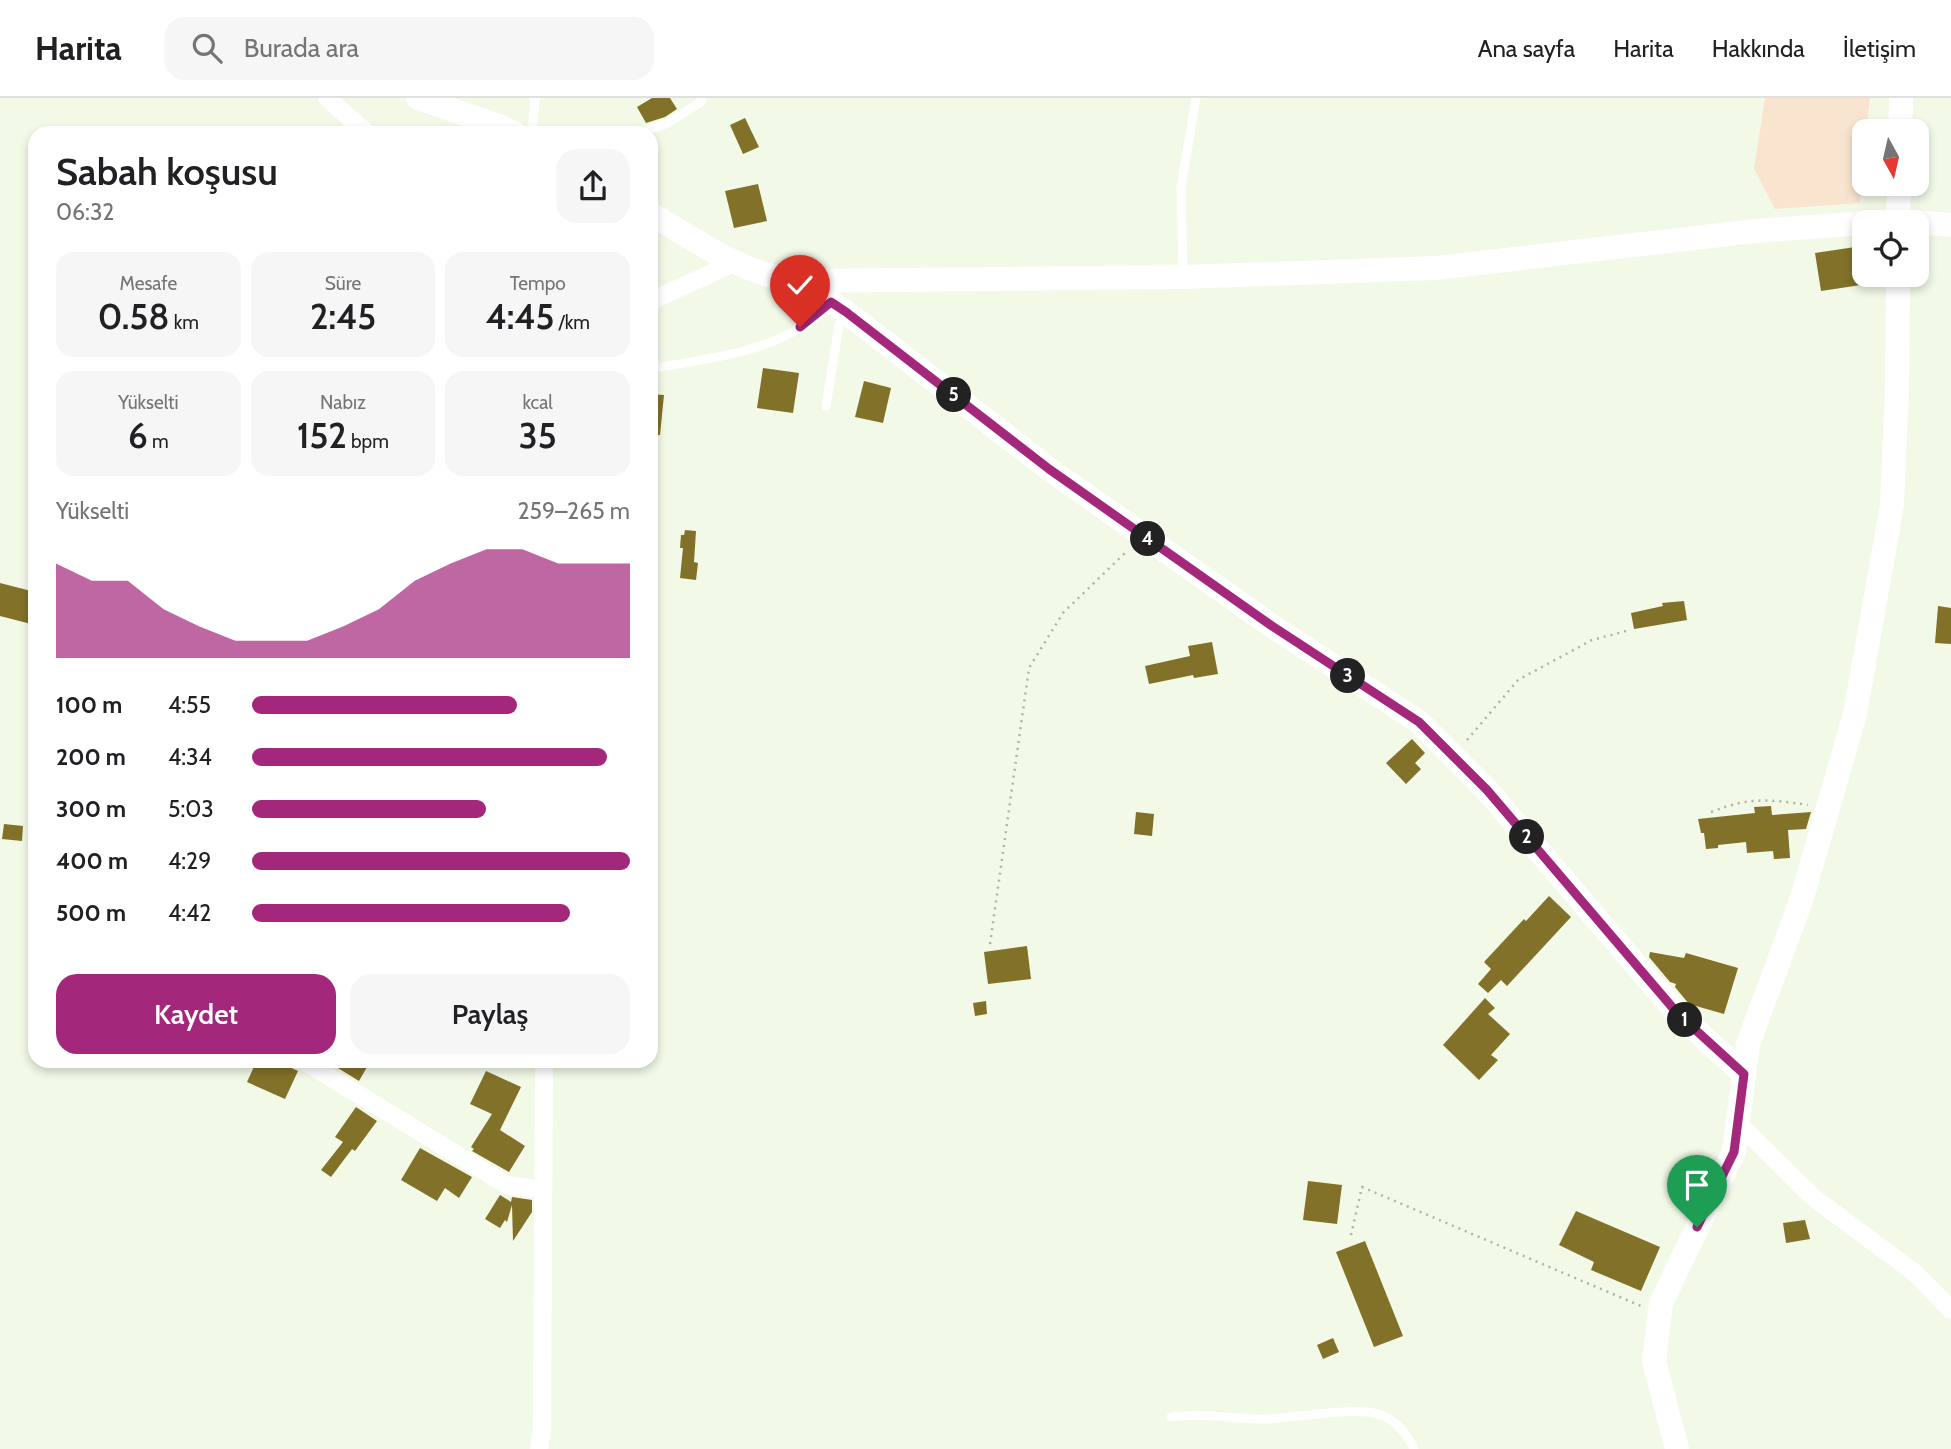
<!DOCTYPE html>
<html lang="tr">
<meta charset="utf-8">
<style>
body{margin:0;font-family:Cabin,sans-serif;background:#f6f6f6;color:#202124;height:100vh;display:flex;flex-direction:column;font-size:26px;white-space:nowrap}
*{box-sizing:border-box;margin:0}
p{font-size:23px;color:#757577}
.icon{flex:none;width:38px;height:38px;fill:none;stroke:currentColor;stroke-width:2;stroke-linecap:round;stroke-linejoin:round}
.map{position:relative;flex:1;overflow:hidden}
.sheet{position:absolute;left:28px;top:28px;width:630px;height:942px;display:flex;flex-direction:column;background:#fff;border-radius:21px;box-shadow:0 4px 10px #0003}
.sheet>*{flex:none}
.needle{width:46px;rotate:172deg}
.controls{position:absolute;left:1852px;top:21px;display:grid;gap:14px}
.controls a{display:grid;place-items:center;width:77px;height:77px;border-radius:14px;background:#fff;box-shadow:0 4px 10px #0003;font-size:35px}
.pin{position:absolute;display:grid;place-items:center;width:60px;height:60px;color:#fff;margin:-72px -30px;border-radius:50% 50% 50% 0;rotate:-45deg;box-shadow:0 0 7px #0007}
.pin .icon{rotate:45deg}
.km{position:absolute;width:35px;height:35px;margin:-18px;border-radius:50%;background:#222;color:#fff;font-size:19px;line-height:35px;text-align:center}
.round{display:grid;place-items:center;flex:none;width:74px;height:74px;border-radius:21px;background:#f6f6f6}
.headline{display:flex;align-items:center;justify-content:space-between;height:119px;padding:0 28px}
h1{font-size:38px;font-weight:600;line-height:52px}
.metrics{display:grid;grid-template-columns:repeat(3,1fr);gap:10px;height:119px;padding:7px 28px}
.metrics div{display:grid;align-content:center;border-radius:18px;background:#f6f6f6;text-align:center}
.metrics b{font-size:35px;font-weight:600}
.metrics small{font-size:19px;font-weight:400}
.metrics p{font-size:19px}
.chart{height:196px;padding:14px 28px}
.chart p{display:flex;justify-content:space-between}
.chart svg{width:100%;height:126px;margin-top:7px;fill:#a3287c;opacity:.7}
.action{display:flex;gap:14px;margin-top:auto;padding:14px 28px}
.action a{flex:1;height:80px;border-radius:21px;background:#a3287c;color:#fff;font-size:28px;font-weight:600;line-height:80px;text-align:center}
.action a+a{background:#f6f6f6;color:#202124}
ul{padding:0 28px;list-style:none;font-size:23px}
li{display:grid;grid-template-columns:112px 84px 1fr;align-items:center;height:52px}
li i{height:18px;border-radius:9px;background:#a3287c}
header{display:flex;align-items:center;gap:42px;box-sizing:border-box;height:98px;padding:0 35px;background:#fff;border-bottom:2px solid #e0e0e0}
header strong{font-size:33px}
nav{display:flex;gap:38px;margin-inline-start:auto;font-size:24px}
.search{width:490px;height:63px;background:#f6f6f6;display:flex;align-items:center;gap:18px;box-sizing:border-box;padding:0 24px;border-radius:21px;color:#757577;font-size:26px}
.map>svg:first-child{display:block}
</style>
<header>
<strong>Harita</strong>
<div class="search"><svg class="icon" aria-label="search" viewBox="0 0 24 24"><circle cx="10" cy="10" r="6"/><path d="M15 15l6 6"/></svg>Burada ara</div>
<nav><a>Ana sayfa</a><a>Harita</a><a>Hakkında</a><a>İletişim</a></nav>
</header>
<div class="map">
<svg width="1951" height="1351" viewBox="0 0 1951 1351">
<rect width="100%" height="100%" fill="#f2f9e7"/>
<path fill="#f9e4cf" d="M1765,0H1870L1866,33H1864L1860,105L1775,111L1754,71Z"/>
<path fill="#827128" d="M652,0H670L677,11L665,19L646,25L637,9Z
M745,20L759,49L743,56L730,27Z
M758,86L767,123L734,130L725,93Z
M1855,149L1861,187L1821,193L1815,155Z
M763,270L799,275L793,315L757,310Z
M864,283L891,290L883,325L855,319Z
M651,296L664,297L660,337H651Z
M685,432L696,433L694,464L698,465L696,482L680,480L683,450H680L681,437H684Z
M0,485L35,494V527L0,518Z
M1684,503L1687,522L1634,531L1631,515L1663,508L1662,505Z
M1938,508L1951,510V546L1935,545Z
M1212,544L1218,576L1194,580L1193,577L1149,586L1145,568L1190,558L1188,548Z
M1412,641L1425,655L1415,665L1421,671L1406,686L1386,665Z
M1771,708L1772,717L1811,714L1806,731L1788,732L1790,760L1774,761L1773,753L1747,755L1746,744L1718,747V750L1706,751L1704,735H1701L1698,721L1755,715L1754,709Z
M1136,714L1154,716L1152,738L1134,736Z
M4,726L23,728L22,743L2,741Z
M1549,798L1571,819L1507,888L1501,882L1488,895L1478,886L1491,871L1484,864L1524,821L1526,823Z
M1027,848L1031,881L988,886L984,854Z
M1650,854L1684,860L1686,855L1738,870L1724,916L1689,906L1675,889L1676,886L1670,884L1649,859Z
M1485,900L1495,910L1488,916L1510,936L1491,957L1498,962L1479,982L1443,947Z
M986,903L987,916L975,918L973,905Z
M257,962H274L298,973L285,1001L247,984Z
M325,962H371L359,983Z
M486,973L521,989L500,1032L525,1048L509,1074L472,1053L474,1051L471,1049L492,1016L470,1006Z
M356,1009L377,1023L355,1053L352,1051L331,1079L321,1072L343,1044L335,1039Z
M420,1050L472,1079L459,1100L445,1090L437,1103L401,1082Z
M1308,1083L1342,1087L1337,1126L1303,1122Z
M500,1097L511,1104L512,1099L532,1102V1114L513,1143L512,1107L507,1124L505,1122L500,1130L485,1121Z
M1576,1113L1660,1149L1641,1193L1591,1172L1594,1164L1559,1147Z
M1805,1122L1810,1141L1786,1145L1783,1125Z
M1365,1143L1403,1238L1374,1249L1336,1154Z
M1333,1240L1339,1254L1323,1261L1317,1247Z"/>
<g fill="none" stroke-linecap="round" stroke-linejoin="round">
<path stroke="#aeb4a5" stroke-width="2.5" stroke-dasharray="2 5" stroke-linecap="butt" d="M1467,642L1518,582L1592,542L1630,532
M1711,714C1750,699 1767,701 1808,707
M990,846L1029,570L1063,515L1128,452
M1351,1137L1362,1089L1641,1208"/>
<path stroke="#fff" stroke-width="9" d="M532,35L535,0
M639,35L668,25L702,3
M1183,179L1181,89L1196,0
M661,269C708,261 758,255 800,230C810,223 820,213 830,205
M826,308L839,227L845,215
M1171,1319C1201,1315 1228,1320 1257,1321C1290,1322 1354,1307 1381,1317C1397,1323 1407,1336 1414,1351"/>
<path stroke="#fff" stroke-width="18" d="M327,0L367,35
M651,203L734,165
M302,962L507,1087L543,1092
M1738,1025L1814,1100L1915,1175L1951,1212
M539,1351L542,1330L544,962"/>
<path stroke="#fff" stroke-width="24" d="M418,0L499,28L514,35
M1900,33L1901,0
M651,116C700,145 741,176 798,183L1183,179L1436,170L1755,133L1864,125
M1898,124L1899,86
M1916,124L1951,127
M798,183L846,214L1049,371L1272,528L1419,624L1487,692L1678,916L1744,976
M1677,1351L1654,1263L1661,1205L1734,1053L1748,946L1801,803L1855,616L1892,407L1897,291L1898,177"/>
</g>
<g fill="none" stroke-linecap="round" stroke-linejoin="round">
<g stroke="#fff" stroke-width="14">
<path id="route" d="M800,229L831,204L846,214L1049,371L1272,528L1419,624L1487,692L1678,916L1744,976L1734,1054L1697,1129"/>
</g>
<use href="#route" stroke="#a3287c" stroke-width="9"/>
</g>
</svg>
<div class="controls">
<a><svg class="needle" viewBox="-14 -14 28 28"><path d="M0-13l5 13h-10z" fill="#e53935"/><path d="M0 13l5-13h-10z" fill="#757577"/></svg></a>
<a><svg class="icon" aria-label="locate" viewBox="0 0 24 24"><circle cx="12" cy="12" r="6"/><path d="M12 2v4M12 18v4M2 12h4M18 12h4"/></svg></a>
</div>
<div class="pin" style="left:1697px;top:1129px;background:#1e9e55"><svg class="icon" aria-label="arrive" viewBox="0 0 24 24"><path d="M6 21V4h12l-3 4 3 4H6"/></svg></div>
<div class="pin" style="left:800px;top:229px;background:#d93025"><svg class="icon" aria-label="check" viewBox="0 0 24 24"><path d="M5 12l5 5 9-10"/></svg></div>
<b class="km" style="left:1685px;top:922px">1</b>
<b class="km" style="left:1527px;top:739px">2</b>
<b class="km" style="left:1348px;top:578px">3</b>
<b class="km" style="left:1148px;top:441px">4</b>
<b class="km" style="left:954px;top:297px">5</b>
<section class="sheet">
<div class="headline"><div><h1>Sabah koşusu</h1><p>06:32</p></div><a class="round"><svg class="icon" aria-label="share" viewBox="0 0 24 24"><path d="M12 15V3M7 8l5-5 5 5M5 13v7h14v-7"/></svg></a></div>
<div class="metrics">
<div><p>Mesafe</p><b>0.58<small> km</small></b></div>
<div><p>Süre</p><b>2:45</b></div>
<div><p>Tempo</p><b>4:45<small> /km</small></b></div>
</div>
<div class="metrics">
<div><p>Yükselti</p><b>6<small> m</small></b></div>
<div><p>Nabız</p><b>152<small> bpm</small></b></div>
<div><p>kcal</p><b>35</b></div>
</div>
<div class="chart"><p><span>Yükselti</span>259–265 m</p>
<svg viewBox="0 0 160 44" preserveAspectRatio="none"><path d="M0 44V11L10 17L20 17L30 27L40 33L50 38L60 38L70 38L80 33L90 27L100 17L110 11L120 6L130 6L140 11L150 11L160 11V44z"/></svg>
</div>
<ul>
<li><b>100 m</b>4:55<i style="width:70%"></i></li>
<li><b>200 m</b>4:34<i style="width:94%"></i></li>
<li><b>300 m</b>5:03<i style="width:62%"></i></li>
<li><b>400 m</b>4:29<i style="width:100%"></i></li>
<li><b>500 m</b>4:42<i style="width:84%"></i></li>
</ul>
<div class="action"><a>Kaydet</a><a>Paylaş</a></div>
</section>
</div>
